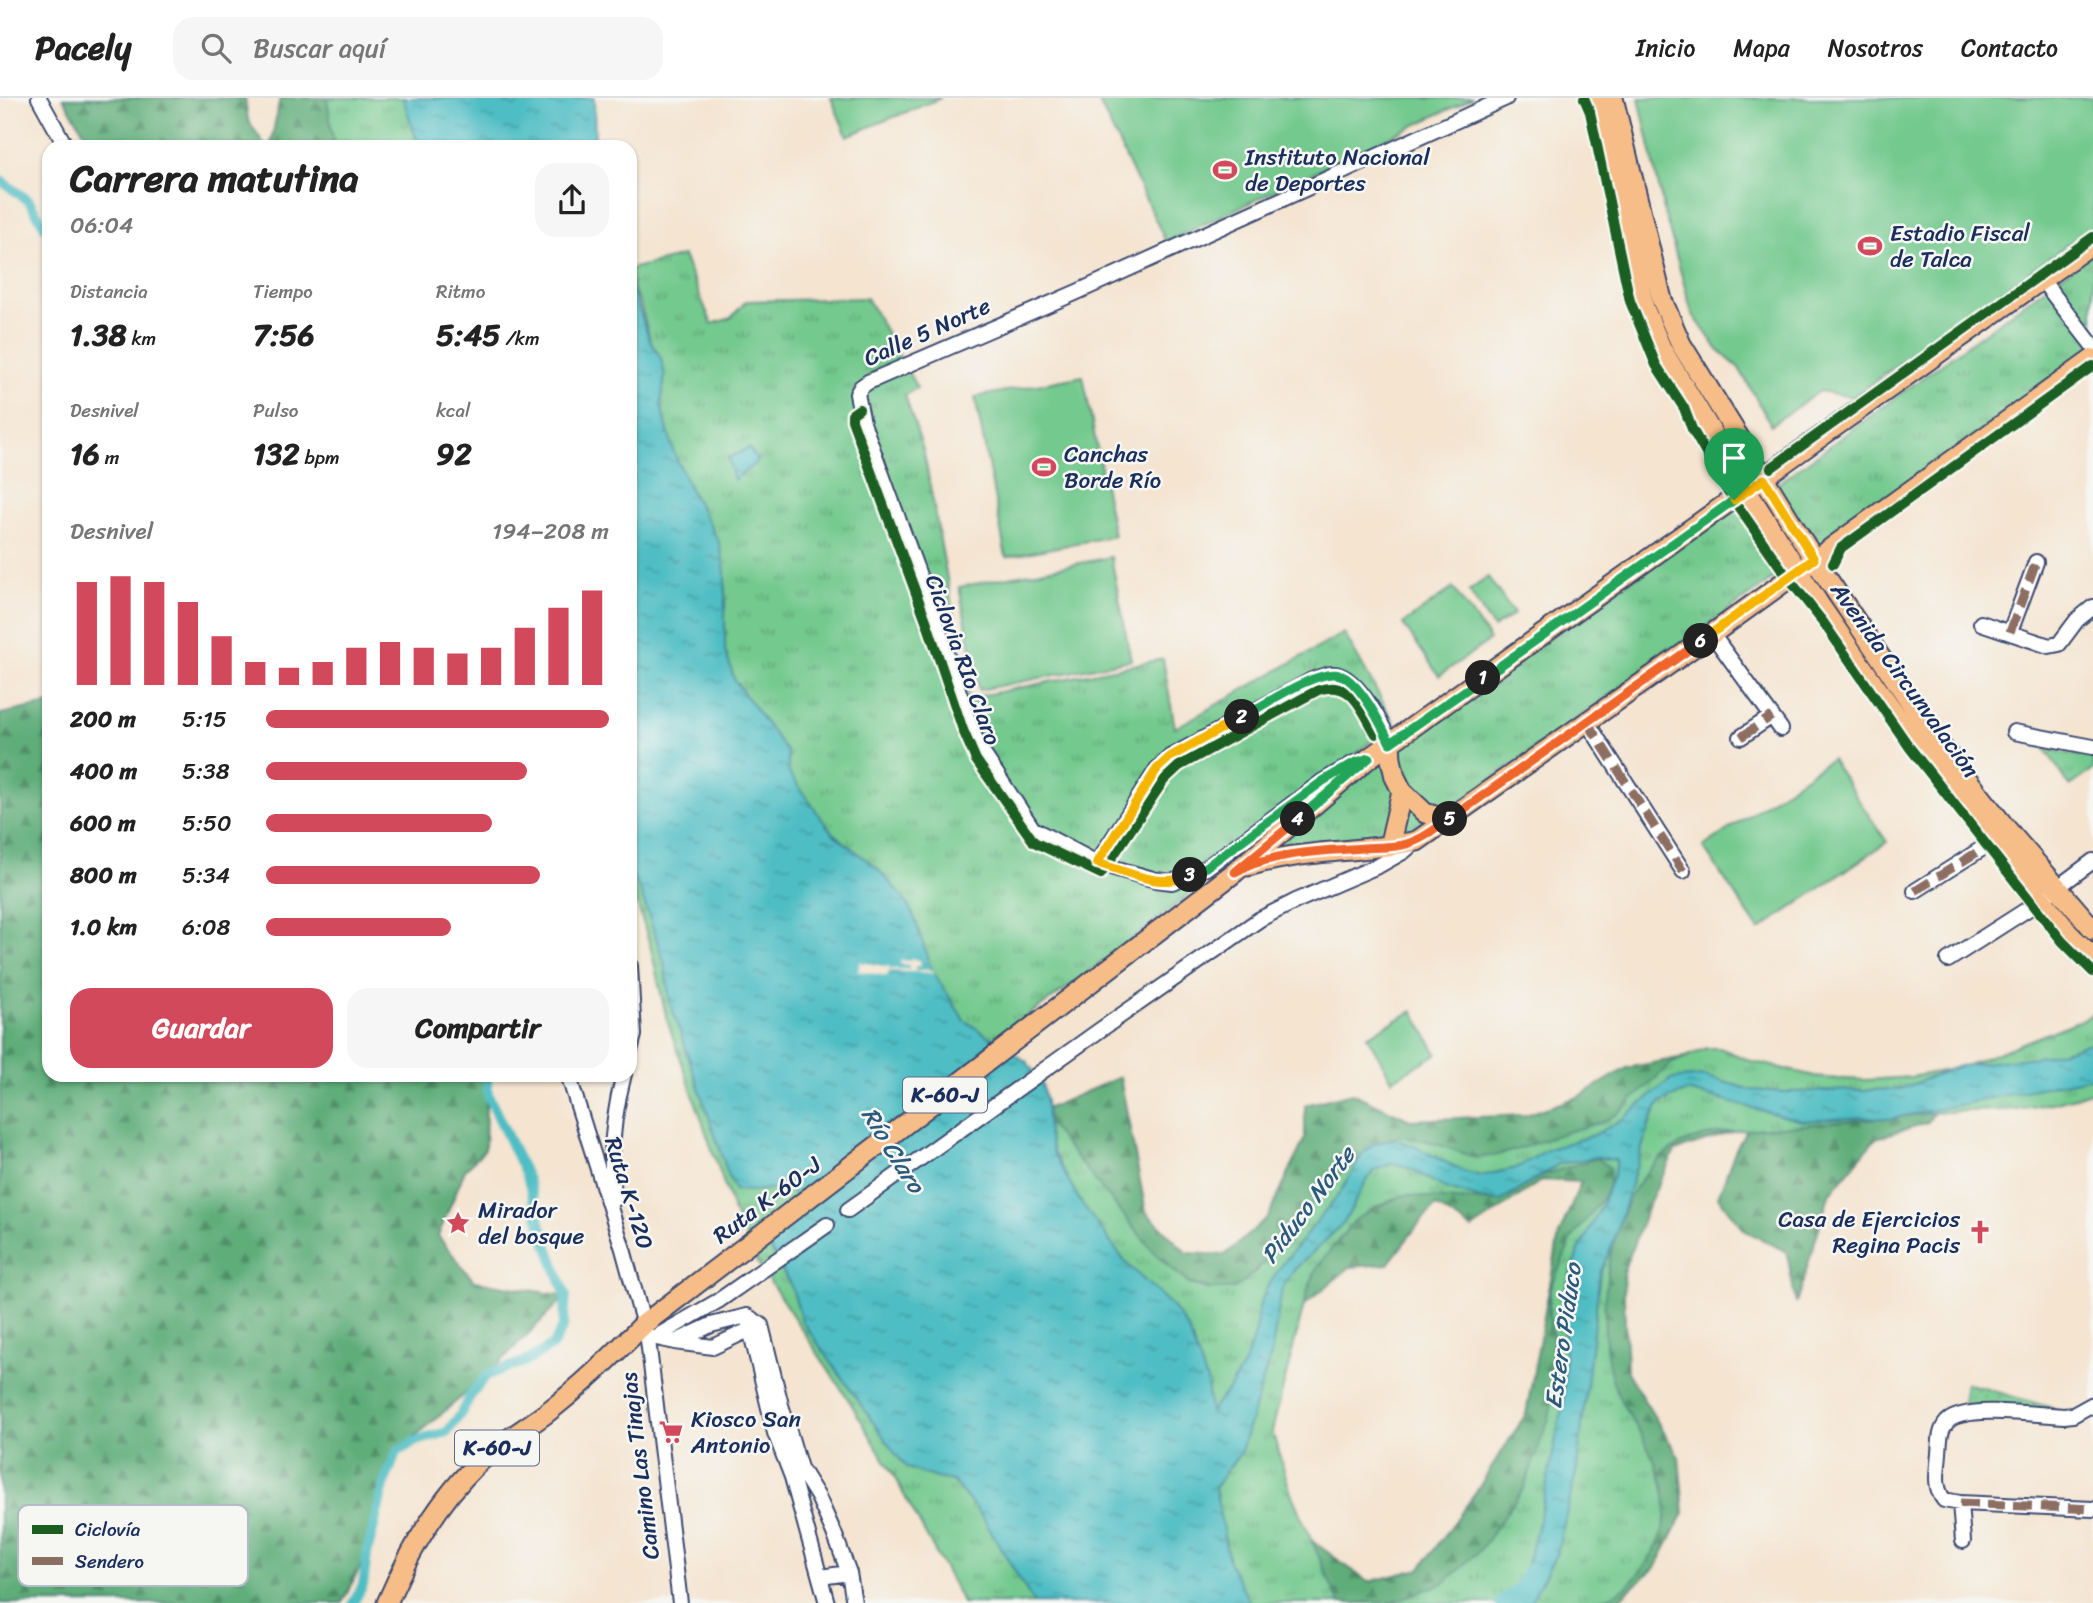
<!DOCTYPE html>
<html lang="es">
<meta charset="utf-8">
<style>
body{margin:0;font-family:Sriracha,sans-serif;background:#f6f6f6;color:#222;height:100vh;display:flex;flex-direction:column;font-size:26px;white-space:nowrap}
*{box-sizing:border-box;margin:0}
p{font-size:23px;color:#767676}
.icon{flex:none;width:38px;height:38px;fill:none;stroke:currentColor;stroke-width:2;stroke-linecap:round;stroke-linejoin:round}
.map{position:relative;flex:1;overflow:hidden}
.sheet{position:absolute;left:42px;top:42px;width:595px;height:942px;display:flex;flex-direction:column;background:#fff;border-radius:21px;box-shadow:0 2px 5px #0004}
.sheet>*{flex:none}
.pin{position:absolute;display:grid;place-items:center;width:60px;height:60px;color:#fff;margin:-72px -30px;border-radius:50% 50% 50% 0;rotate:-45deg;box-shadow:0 0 7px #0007}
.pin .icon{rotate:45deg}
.km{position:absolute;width:35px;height:35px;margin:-18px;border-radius:50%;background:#222;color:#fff;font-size:19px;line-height:35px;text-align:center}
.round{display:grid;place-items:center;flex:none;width:74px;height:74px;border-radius:21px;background:#f6f6f6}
.overview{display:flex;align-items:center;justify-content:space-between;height:119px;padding:0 28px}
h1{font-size:38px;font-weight:700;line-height:52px}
.stats{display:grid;grid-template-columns:repeat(3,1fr);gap:10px;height:119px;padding:7px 28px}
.stats div{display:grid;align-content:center}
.stats b{font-size:30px;font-weight:700}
.stats small{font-size:19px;font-weight:400}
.stats p{font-size:19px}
.chart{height:196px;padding:14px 28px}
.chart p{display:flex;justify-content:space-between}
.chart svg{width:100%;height:126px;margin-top:7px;stroke:#d1495b;stroke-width:6}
.primary-button{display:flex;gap:14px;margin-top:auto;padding:14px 28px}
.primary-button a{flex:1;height:80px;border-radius:21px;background:#d1495b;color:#fff;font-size:28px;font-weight:700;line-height:80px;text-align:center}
.primary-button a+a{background:#f6f6f6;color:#222}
ul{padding:0 28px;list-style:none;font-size:23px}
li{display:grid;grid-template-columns:112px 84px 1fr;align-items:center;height:52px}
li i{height:18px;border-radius:9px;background:#d1495b}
header{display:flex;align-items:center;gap:42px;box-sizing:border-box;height:98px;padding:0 35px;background:#fff;border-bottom:2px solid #e0e0e0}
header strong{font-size:33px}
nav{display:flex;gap:38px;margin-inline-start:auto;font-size:24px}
.search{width:490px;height:63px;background:#f6f6f6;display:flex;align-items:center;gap:18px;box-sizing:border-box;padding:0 24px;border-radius:21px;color:#767676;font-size:26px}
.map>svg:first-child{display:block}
</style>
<header>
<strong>Pacely</strong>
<div class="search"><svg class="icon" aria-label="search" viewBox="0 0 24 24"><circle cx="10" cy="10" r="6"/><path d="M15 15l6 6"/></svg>Buscar aquí</div>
<nav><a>Inicio</a><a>Mapa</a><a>Nosotros</a><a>Contacto</a></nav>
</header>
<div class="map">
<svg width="2093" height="1505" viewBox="0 0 2093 1505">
<defs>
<pattern id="grass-dots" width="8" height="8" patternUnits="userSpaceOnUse" patternTransform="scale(1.75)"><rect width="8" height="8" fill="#73c98e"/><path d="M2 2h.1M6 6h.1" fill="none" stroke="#5ea477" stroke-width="1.8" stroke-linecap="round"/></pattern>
<pattern id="forest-firs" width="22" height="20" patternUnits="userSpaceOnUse" patternTransform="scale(1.75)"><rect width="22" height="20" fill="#5ead79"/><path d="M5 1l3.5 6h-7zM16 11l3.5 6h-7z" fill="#4d8d66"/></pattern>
<pattern id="park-tufts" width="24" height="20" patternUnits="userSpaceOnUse" patternTransform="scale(1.75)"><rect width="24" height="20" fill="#73c98e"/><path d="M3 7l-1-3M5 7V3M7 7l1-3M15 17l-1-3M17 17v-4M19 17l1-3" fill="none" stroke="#5ea477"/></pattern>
<pattern id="water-ripples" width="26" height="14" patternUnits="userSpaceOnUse" patternTransform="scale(1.75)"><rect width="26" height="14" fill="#4fbec4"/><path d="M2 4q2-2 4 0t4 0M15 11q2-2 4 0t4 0" fill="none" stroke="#419ba2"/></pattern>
</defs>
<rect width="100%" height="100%" fill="#f6f6f2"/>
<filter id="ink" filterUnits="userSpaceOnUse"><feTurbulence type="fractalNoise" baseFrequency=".0143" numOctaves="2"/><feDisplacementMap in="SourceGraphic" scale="14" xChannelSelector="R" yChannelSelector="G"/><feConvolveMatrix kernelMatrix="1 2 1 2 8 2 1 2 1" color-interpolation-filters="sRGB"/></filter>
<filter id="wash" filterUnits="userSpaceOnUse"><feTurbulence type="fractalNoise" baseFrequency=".00686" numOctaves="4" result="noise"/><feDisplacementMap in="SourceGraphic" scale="28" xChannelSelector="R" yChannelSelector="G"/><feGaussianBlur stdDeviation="1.57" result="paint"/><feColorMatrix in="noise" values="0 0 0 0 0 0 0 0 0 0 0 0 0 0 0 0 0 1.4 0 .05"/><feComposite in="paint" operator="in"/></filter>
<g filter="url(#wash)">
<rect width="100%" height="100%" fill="#f4e4d0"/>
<path fill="url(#grass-dots)" stroke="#477c76" stroke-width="2" d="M1966,1285L2059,1312L1962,1311Z"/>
<path fill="url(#forest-firs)" stroke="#3c6e6c" stroke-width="2" d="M63,0H245L248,22L266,49H93Z
M280,0H326L343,49H270Z
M49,606V976L487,977L485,1051L465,1072L438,1138L474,1183L566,1198L487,1277L397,1354L367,1456L342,1505H0V616Z
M1684,959L1801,991L1952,985L1928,1024L1876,1040L1829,1097L1796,1206L1787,1154L1744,1132L1718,1099L1735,1053L1748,1029L1675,1053L1650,1103L1623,1174L1627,1274L1679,1359L1684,1415L1656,1469L1614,1505H1270L1307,1439L1368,1484L1420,1471L1474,1397L1526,1316L1559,1137L1581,1084L1542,1082L1472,1131L1436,1108L1418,1127L1388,1166L1350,1169L1298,1212L1132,1172L1023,1021L1120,979L1146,1114L1187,1155L1225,1157L1268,1119L1305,1040V1007L1352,995L1410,1022L1526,1017L1578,999L1627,970Z"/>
<path fill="url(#park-tufts)" stroke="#477c76" stroke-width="2" d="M327,0H591L595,49H334Z
M2093,155V253L1412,738L1275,750L1374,665L1739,405H1749L1784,381Z
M683,158L712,226L731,220L746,203L867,200L917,290L905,297L924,355L969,600L1163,561L1175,630L1344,535L1394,624C1262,736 1130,852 984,947L1158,1159L1189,1186L1208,1191H1232L1240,1187L1261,1168L1329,1084L1380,1045L1399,1038L1428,1043L1474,1059L1493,1058L1516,1052L1563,1035L1603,1024L1618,1015L1672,965L1707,950H1720L1751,963L1823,980L1866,982L1911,979L1962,969L2086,920L2093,915V993C2069,1002 2041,1008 2016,1011C1993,1013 1970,1012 1947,1014C1894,1018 1841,1024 1789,1028C1757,1031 1720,1032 1689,1043C1662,1052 1639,1080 1627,1105C1604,1155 1598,1228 1612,1281C1618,1302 1631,1319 1641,1337C1667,1382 1678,1420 1647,1465C1627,1493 1615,1499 1582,1505H1389L1444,1485L1480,1452L1524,1390L1549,1320L1559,1269L1549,1218L1550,1192L1572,1140L1602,1101L1609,1087L1610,1070L1597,1060L1537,1079L1513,1097L1494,1103L1455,1102L1404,1097L1376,1109L1355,1122L1318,1167L1308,1191L1272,1333L1291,1395L1337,1500L1341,1505H963L891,1373L850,1304L757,1164L733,1112L667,922L651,851L630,781V187L653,252L640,205L632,190L630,171Z
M2045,651L2093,660V672L2070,688Z"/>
<path fill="#73c98e" stroke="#477c76" stroke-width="2" d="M831,0H941L847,38Z
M1097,0H1473L1166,144Z
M1639,0H2093V129L1852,299L1820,293L1771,327L1739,270L1718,252L1692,215L1665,117Z
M1083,278L1114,438L1006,459L975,299Z
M1111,459L1131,562L979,592L959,489Z
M1488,479L1514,516L1493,530L1469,493Z
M1453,490L1490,542L1439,578L1403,526Z
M1831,661L1887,744L1759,832L1703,749Z
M1413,913L1437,956L1392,982L1367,938Z"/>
<path fill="url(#water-ripples)" stroke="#357691" stroke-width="2" d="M403,0H594L595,49H419Z
M630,185L651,245L660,258L665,277L661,307L674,355L689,389L719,444L725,472V552L735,583L787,654L789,675L827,728L835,737L877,770L902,798L913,816L932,872L964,922L1027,964L1042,986L1046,1003L1048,1036L1054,1056L1080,1103L1126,1165L1170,1206L1187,1229L1207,1283L1210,1314L1231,1288L1244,1266L1256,1233L1257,1216L1265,1193L1283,1165L1340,1095L1363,1055L1374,1046L1393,1041L1414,1048L1463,1073L1481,1078L1516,1070L1549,1051L1594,1037L1624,1020L1671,981L1704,978L1751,992L1787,994L1900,991L1959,968L2045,958L2093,944V979L1890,1021L1867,1019L1802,1023L1687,993L1660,1005L1650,1024L1612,1148L1600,1175L1577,1370L1557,1455L1530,1505H1516L1540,1419L1563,1305L1565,1266L1563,1200L1578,1154L1601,1109L1614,1075L1616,1062L1597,1059L1559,1066L1501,1103L1480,1101L1443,1089L1411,1071L1394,1065L1373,1073L1365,1085L1344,1125L1294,1172L1282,1191L1271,1257L1240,1356L1225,1374L1215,1390L1229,1464L1250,1505H1034L983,1420L953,1383L936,1380L907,1370L897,1358L802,1223L792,1190L765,1142L799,1110L790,1088L752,1093L735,1092L729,1079L670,904L664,864L640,792L630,773Z
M749,350L758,363L734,382L728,360Z"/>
<path fill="#f4e4d0" d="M911,860L921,863L920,868H915V872H932L935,875L889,873L887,878L858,873L860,864L890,869V871H909V867L900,866L901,862L910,863Z"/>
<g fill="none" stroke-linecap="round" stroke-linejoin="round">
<path stroke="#4fbec4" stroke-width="10" d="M0,82L29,103L49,135
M353,1505L363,1487L367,1456L385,1383L397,1354L414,1344L447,1334L460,1317L472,1295L487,1277L529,1262L553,1247L563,1229L566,1198L544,1138L528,1082L488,997L487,976"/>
<path stroke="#4fbec4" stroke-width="19" d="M1505,1505L1521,1494L1531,1475"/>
</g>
</g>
<g filter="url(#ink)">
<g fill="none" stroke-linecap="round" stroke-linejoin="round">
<g stroke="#3c4a6f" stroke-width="18">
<path id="minor" d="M39,0L66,49
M2042,182L2093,248
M1981,525L2049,548L2059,546L2077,522L2093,509
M2010,534L2036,464
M1712,536L1781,631
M1587,624L1683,773
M2014,634L2093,649
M1741,639L1772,618
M1354,665L1323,683L1206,770L1172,784L1156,782L1097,765L1033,731L982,654L971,631L935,521L863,325L857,296L861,289L868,284L1075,195L1506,0
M1097,765L1157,671L1170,659L1312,582C1321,579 1330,574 1339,577C1360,584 1382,626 1390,645
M1915,793L1994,743
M1948,862L2034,807L2093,763
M630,868L634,937L630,952
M568,976L623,1151L648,1242L680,1505
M615,1101C608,1059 613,1018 624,976
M848,1112L1100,932L1260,821L1296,803L1380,767L1403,754L1415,744
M747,1218L775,1335L792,1379L827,1505
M656,1240L675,1244L711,1227L747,1218L761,1227L781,1307L800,1370L818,1399L834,1435L849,1475L854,1505
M652,1241L718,1203L827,1127
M675,1244L713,1249L757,1228
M2093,1309L2091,1307L2073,1317L2064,1318C2039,1317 1964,1306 1947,1324C1939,1333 1940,1344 1939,1355C1938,1372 1933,1388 1944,1402L1960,1405L2093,1411
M1960,1405L1963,1443
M820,1479L849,1475"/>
</g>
<g stroke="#3c4a6f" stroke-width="23">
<path id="major" d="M1597,0L1644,210L1662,252L1747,393L1821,509L1876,589L1922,653L2073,840L2093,859
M1613,0L1662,202L1681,246L1814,461L1936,642L2004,728L2093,831
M1402,693L1425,715L1449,722
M1389,749L1402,693L1395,679L1391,661L1390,645
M1248,768C1304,751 1361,755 1417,743L1712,536L2093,261
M387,1505C409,1454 436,1406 476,1367C497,1347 522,1333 545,1316C581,1289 612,1258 644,1226L1235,774L1369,660L2093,145"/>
</g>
<use href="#minor" stroke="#fff" stroke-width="14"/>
<use href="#major" stroke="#f7bd88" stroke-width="19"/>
<path stroke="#8d6e63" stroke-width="9" stroke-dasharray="18 9" stroke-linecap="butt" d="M2010,534L2036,464
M1587,624L1683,773
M1741,639L1772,618
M1915,793L1992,745
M1960,1405L2093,1411"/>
<g stroke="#f6f6f2" stroke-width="15">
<path id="cycleway" d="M1584,0L1590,14L1630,203L1656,267L1684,310L1692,331L1728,394L1788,480L1823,524L1910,650L2062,843L2093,874
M859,311L852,316V322L927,525L963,632L976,662L1034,744L1101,776L1164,682L1179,668L1318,592C1353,581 1361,611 1376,636L1383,631
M1771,370L2093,139
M1833,466L1841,450L2093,268"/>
</g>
<use href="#cycleway" stroke="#1b5e20" stroke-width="10"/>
</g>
</g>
<g fill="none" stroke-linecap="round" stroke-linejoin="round" filter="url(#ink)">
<g stroke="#fff" stroke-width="14">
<path id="split-1" d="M1483,580L1734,402"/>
</g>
<g stroke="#fff" stroke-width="14">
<path id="split-2" d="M1242,619C1263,608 1318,570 1340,577C1360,584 1381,626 1390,645L1483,580"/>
</g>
<g stroke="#fff" stroke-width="14">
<path id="split-3" d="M1190,777C1162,792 1126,773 1097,765L1157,671L1170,659L1242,619"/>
</g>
<g stroke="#fff" stroke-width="14">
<path id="split-4" d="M1190,777L1206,769L1323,683L1354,665L1369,660L1298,721"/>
</g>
<g stroke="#fff" stroke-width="14">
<path id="split-5" d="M1298,721L1235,774C1273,754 1321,753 1363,750C1381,749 1401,750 1417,742C1429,737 1439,728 1450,721"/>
</g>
<g stroke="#fff" stroke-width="14">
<path id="split-6" d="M1450,721L1701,543"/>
</g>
<g stroke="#fff" stroke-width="14">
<path id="split-7" d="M1701,543L1814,461L1764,381L1734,402"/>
</g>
<use href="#split-1" stroke="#22a559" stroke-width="9"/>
<use href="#split-2" stroke="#22a559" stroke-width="9"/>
<use href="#split-3" stroke="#f5b400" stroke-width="9"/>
<use href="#split-4" stroke="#22a559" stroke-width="9"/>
<use href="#split-5" stroke="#f0652b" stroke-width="9"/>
<use href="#split-6" stroke="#f0652b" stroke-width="9"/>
<use href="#split-7" stroke="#f5b400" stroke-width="9"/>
</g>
<defs>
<g id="stadium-bare" transform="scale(1.89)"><path d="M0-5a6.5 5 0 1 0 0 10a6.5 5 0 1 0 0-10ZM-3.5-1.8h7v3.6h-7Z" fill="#d1495b" stroke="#f6f6f2" stroke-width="2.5" paint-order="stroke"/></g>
<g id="sight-bare" transform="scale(1.89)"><path d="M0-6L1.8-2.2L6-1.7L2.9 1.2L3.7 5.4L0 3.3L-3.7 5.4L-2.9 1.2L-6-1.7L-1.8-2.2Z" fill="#d1495b" stroke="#f6f6f2" stroke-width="2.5" paint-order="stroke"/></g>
<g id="church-bare" transform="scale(1.89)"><path d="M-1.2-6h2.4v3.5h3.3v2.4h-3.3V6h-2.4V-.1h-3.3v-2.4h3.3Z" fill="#d1495b" stroke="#f6f6f2" stroke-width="2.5" paint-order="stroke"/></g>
<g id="supermarket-bare" transform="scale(1.89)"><path d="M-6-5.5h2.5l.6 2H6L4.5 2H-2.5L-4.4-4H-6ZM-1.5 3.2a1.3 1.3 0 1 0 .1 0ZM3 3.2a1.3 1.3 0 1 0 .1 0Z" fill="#d1495b" stroke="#f6f6f2" stroke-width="2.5" paint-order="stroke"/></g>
</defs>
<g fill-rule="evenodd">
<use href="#stadium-bare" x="1225" y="72"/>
<use href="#stadium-bare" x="1870" y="148"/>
<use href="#stadium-bare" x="1044" y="369"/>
<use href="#sight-bare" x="458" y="1125"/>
<use href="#church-bare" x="1980" y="1134"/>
<use href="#supermarket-bare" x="671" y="1334"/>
</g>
<g text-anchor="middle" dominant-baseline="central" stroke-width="5" stroke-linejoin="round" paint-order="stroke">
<g fill="#f6f6f2" stroke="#5d6b8a" stroke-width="2">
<rect x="903" y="979.5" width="84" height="35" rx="5"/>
<rect x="455" y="1332.5" width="84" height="35" rx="5"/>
</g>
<g font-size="21" font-weight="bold" fill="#1b2f5e">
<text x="945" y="997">K-60-J</text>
<text x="497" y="1350">K-60-J</text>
</g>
<g font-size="23" fill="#1b2f5e" stroke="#f6f6f2" text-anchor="start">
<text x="1245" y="59">Instituto Nacional<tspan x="1245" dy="26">de Deportes</tspan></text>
<text x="1890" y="135">Estadio Fiscal<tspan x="1890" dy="26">de Talca</tspan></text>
<text x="1064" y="356">Canchas<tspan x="1064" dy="26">Borde Río</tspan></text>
<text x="478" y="1112">Mirador<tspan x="478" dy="26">del bosque</tspan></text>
<text x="1960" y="1121" text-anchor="end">Casa de Ejercicios<tspan x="1960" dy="26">Regina Pacis</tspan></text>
<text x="691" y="1321">Kiosco San<tspan x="691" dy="26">Antonio</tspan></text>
</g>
<g font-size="23" fill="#1b2f5e" stroke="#f6f6f2">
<text transform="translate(927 234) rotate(-24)">Calle 5 Norte</text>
<text transform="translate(963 562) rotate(70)">Ciclovia RIo Claro</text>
<text transform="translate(1905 582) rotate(54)">Avenida Circunvalación</text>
<text transform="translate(629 1095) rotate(73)">Ruta K-120</text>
<text transform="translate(767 1102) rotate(-37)">Ruta K-60-J</text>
<text transform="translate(640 1368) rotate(-97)">Camino Las Tinajas</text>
</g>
<g font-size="24" font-style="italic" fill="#2b5a7d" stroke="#f6f6f2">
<text transform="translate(893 1052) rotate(58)">Río Claro</text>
<text transform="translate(1308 1107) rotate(-53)">Piduco Norte</text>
<text transform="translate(1563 1238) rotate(-82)">Estero Piduco</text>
</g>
</g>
<rect x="18" y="1407" width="230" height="81" rx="10" fill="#f6f6f2" stroke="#b4bac6" stroke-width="2"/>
<rect x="32" y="1427" width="31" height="9" fill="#1b5e20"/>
<rect x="32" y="1459" width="31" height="8" fill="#8d6e63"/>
<g font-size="19" fill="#1b2f5e">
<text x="75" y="1438">Ciclovía</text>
<text x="75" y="1470">Sendero</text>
</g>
</svg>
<div class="pin" style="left:1734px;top:402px;background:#1e9e55"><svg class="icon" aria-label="arrive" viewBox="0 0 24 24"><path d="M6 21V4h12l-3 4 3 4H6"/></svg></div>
<b class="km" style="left:1483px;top:580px">1</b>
<b class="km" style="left:1242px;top:619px">2</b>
<b class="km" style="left:1190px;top:777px">3</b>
<b class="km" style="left:1298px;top:721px">4</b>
<b class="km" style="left:1450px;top:721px">5</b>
<b class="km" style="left:1701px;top:543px">6</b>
<section class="sheet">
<div class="overview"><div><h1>Carrera matutina</h1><p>06:04</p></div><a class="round"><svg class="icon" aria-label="share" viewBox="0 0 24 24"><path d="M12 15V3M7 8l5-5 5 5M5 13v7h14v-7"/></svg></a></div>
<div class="stats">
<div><p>Distancia</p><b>1.38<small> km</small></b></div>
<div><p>Tiempo</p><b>7:56</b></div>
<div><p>Ritmo</p><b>5:45<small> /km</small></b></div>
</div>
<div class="stats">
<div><p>Desnivel</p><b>16<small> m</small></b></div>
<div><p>Pulso</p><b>132<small> bpm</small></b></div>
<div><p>kcal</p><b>92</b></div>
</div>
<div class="chart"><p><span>Desnivel</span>194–208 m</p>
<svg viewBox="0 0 160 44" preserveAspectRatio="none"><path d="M5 44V8M15 44V6M25 44V8M35 44V15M45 44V27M55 44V36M65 44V38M75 44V36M85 44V31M95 44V29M105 44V31M115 44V33M125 44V31M135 44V24M145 44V17M155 44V11"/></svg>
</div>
<ul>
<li><b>200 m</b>5:15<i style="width:100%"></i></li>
<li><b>400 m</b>5:38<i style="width:76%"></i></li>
<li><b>600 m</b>5:50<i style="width:66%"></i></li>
<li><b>800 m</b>5:34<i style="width:80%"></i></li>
<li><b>1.0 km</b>6:08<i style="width:54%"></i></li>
</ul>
<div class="primary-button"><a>Guardar</a><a>Compartir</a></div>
</section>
</div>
